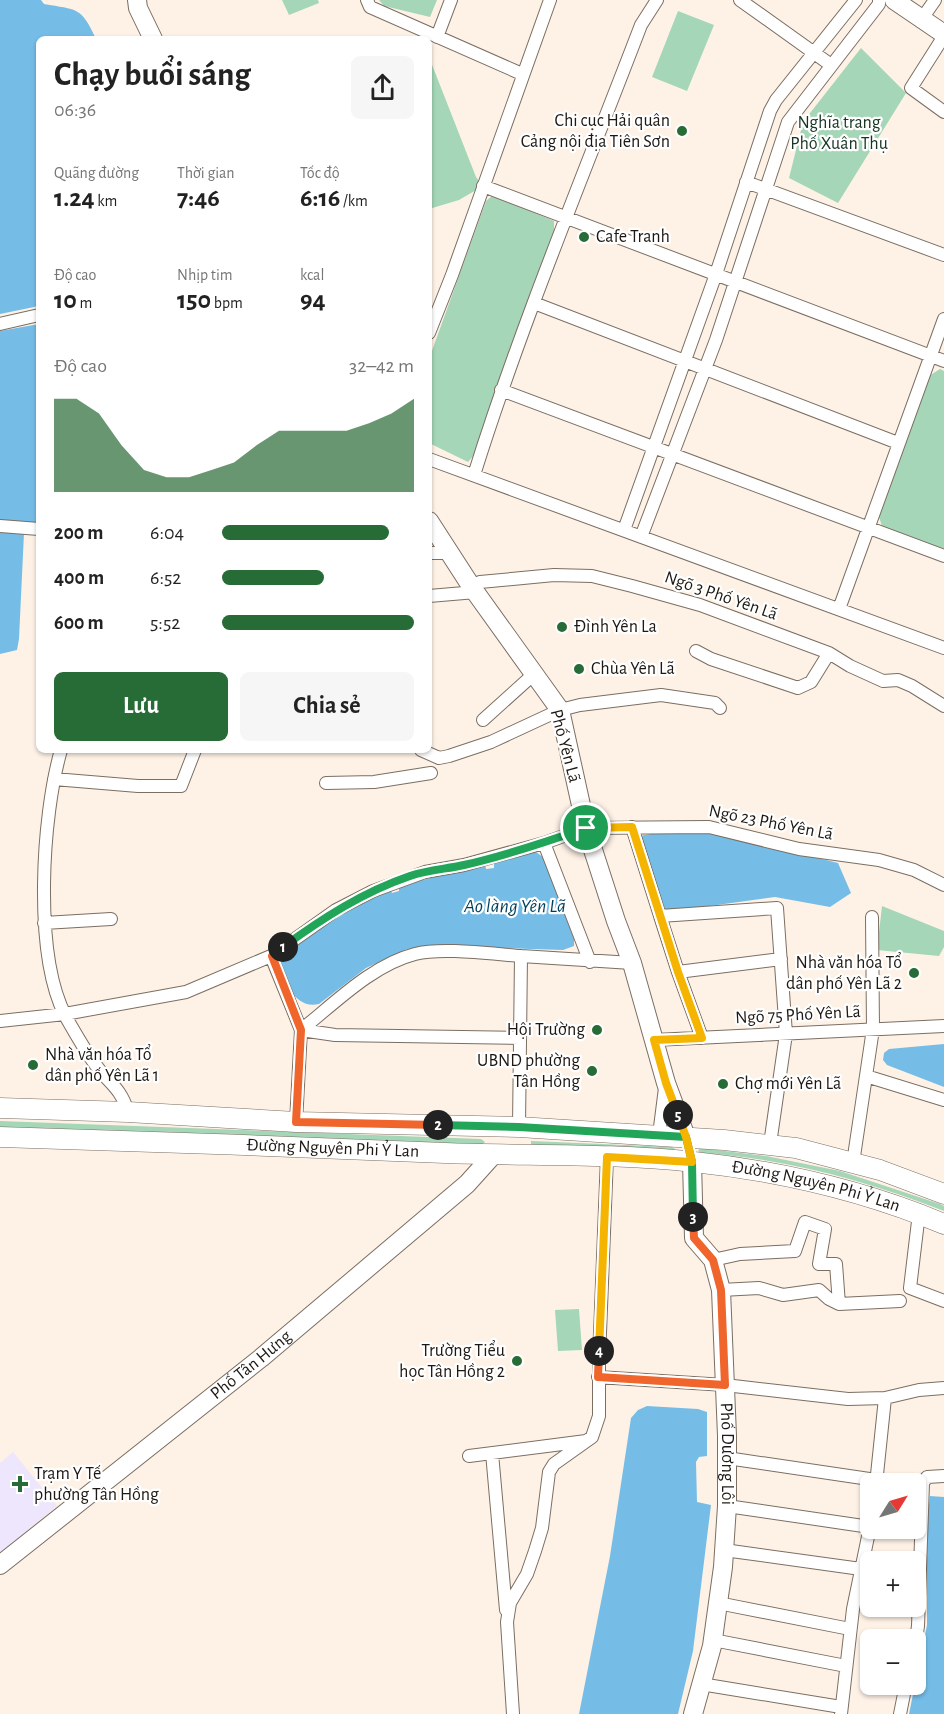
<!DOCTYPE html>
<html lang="vi">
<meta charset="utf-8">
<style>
body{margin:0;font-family:"Alegreya Sans",sans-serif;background:#f6f6f6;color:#222;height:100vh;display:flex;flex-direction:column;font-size:22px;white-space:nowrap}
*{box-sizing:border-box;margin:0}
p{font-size:20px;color:#767676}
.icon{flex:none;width:33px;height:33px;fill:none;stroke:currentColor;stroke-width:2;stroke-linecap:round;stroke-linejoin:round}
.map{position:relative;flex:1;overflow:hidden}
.details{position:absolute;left:36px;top:36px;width:396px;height:717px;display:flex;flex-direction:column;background:#fff;border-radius:9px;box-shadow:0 2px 4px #0004}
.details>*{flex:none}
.needle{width:39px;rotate:53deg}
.fabs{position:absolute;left:860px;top:1473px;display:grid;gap:12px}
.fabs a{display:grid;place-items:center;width:66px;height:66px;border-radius:9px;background:#fff;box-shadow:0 2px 4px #0004;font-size:30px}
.pin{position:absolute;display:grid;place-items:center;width:51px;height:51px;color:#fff;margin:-26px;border:3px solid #fff;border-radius:50%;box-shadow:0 2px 6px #0007}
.km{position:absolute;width:30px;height:30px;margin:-15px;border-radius:50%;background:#222;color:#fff;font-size:16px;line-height:30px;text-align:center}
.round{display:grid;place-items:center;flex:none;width:63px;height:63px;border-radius:9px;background:#f6f6f6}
.headline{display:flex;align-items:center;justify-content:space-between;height:102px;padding:0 18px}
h1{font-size:33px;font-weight:700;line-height:45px}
.metrics{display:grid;grid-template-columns:repeat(3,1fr);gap:9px;height:102px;padding:6px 18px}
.metrics div{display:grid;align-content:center}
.metrics b{font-size:26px;font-weight:700}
.metrics small{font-size:16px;font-weight:400}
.metrics p{font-size:16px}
.chart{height:168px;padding:12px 18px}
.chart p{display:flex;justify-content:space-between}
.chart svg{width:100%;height:108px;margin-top:6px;fill:#276b36;opacity:.7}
.cta{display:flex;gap:12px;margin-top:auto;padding:12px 18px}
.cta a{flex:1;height:69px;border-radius:9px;background:#276b36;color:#fff;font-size:24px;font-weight:700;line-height:69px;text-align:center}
.cta a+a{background:#f6f6f6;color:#222}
ul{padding:0 18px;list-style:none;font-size:20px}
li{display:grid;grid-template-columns:96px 72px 1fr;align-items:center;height:45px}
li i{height:15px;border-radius:8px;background:#276b36}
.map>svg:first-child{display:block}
</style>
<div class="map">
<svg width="944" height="1714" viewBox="0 0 944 1714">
<rect width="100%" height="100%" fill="#fef2e7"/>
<path fill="#eee6fc" d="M13,1452L57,1506L0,1553V1463Z"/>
<path fill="#a5d6b7" d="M282,0H318L319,3L289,15Z
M379,0H437L430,17L384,6Z
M678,11L714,25L687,91L652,77Z
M861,48L906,93L838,203L789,178L803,122Z
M429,57L476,177L483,186L459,200L429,209Z
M493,195L554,221V234L475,454L468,462L429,443V359L486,201Z
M940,369L944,371V552L883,529L879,517L929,376Z
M882,906L944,931V947L939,956L877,950Z
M0,1121L481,1139L485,1142L483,1144H474L0,1127Z
M531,1141L672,1147L675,1149L673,1151L531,1145Z
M700,1148L766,1156L840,1171L940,1204L944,1206V1211C867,1181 784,1158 701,1153L698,1151Z
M579,1309L582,1350L558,1351L555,1310Z"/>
<path fill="#75bde7" d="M0,0H41L44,4C77,10 81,6 96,39H39V306L0,314Z
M39,324V524L0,521V331Z
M0,532L24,533L19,639L17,650L0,654Z
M694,827L838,863L851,893L830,907L775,897L666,912L639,836Z
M536,852L543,857L574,939V946L563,950L435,946L407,949L366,968L319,1004C296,1010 282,981 280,962L284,956C318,929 350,907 390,889L392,893L399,891V886L485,864L486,869L494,868V863Z
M944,1044V1087L887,1065L883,1060L884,1053L889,1049Z
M647,1406L698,1409L707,1412V1456L699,1457L696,1462L697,1502L711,1505L693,1651L678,1714H579L610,1556L631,1418L638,1410Z
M930,1496L944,1497V1714H909L927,1625V1523Z"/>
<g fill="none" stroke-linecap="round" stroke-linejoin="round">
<g stroke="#7b6e62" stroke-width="14">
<path id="street" d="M367,0L370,7L522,74
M740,0L831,65
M921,20L935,0
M944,36L911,88L944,112
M437,37L451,0
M746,182L944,255
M483,186L944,361
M534,303L898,443
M0,324L39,315
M429,333L452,275L550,0
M501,390L944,556
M429,459L944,648
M474,475C522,322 584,174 641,25L657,0
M0,526L39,529
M624,530L716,274L770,111L776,100L856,0
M641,537L716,340L788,122L879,4V0
M429,553H450
M471,586L480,582L554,575L592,576L632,586L700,605L829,653L850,666L883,681L898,680L912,686L944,706
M429,596L476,592
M839,609L944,319
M696,651L711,659L798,688L811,682L829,653
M483,720L534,674
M61,750C42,816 33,955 66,1017C75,1033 84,1049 95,1064C108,1083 120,1086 128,1112
M421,750L439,758L449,756L491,742L560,710L580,705L661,695L715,703L720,708
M54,779L138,786H181L195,750
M326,783L374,782L431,773
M632,827L660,916L777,908L786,1034L770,1144
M544,843L590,962
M660,916L678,972L702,1038
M44,923L111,919
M271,956L301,1030L296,1122
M678,972L781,959
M0,1021L65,1014L186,992L271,956L336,910L373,891L425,872L464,865L544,843L586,828L709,827L799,849L879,860L914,870L944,885
M301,1030C335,1003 372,965 415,954C442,947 492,954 521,956
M301,1030L335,1035L520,1038
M654,1040L944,1026
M866,1076L944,1100
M519,1127L521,956L632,963
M659,1135L665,1088
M853,1163L873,1029L872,917
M919,1213L910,1288L944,1301
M713,1260L740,1254L795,1251L805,1222L825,1229L819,1264H836L839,1304
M721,1290L759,1288L783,1295L819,1290L829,1299L839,1304L900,1301
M598,1377L725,1385L848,1399L885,1398L919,1390L944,1388
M492,1453L506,1610
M469,1456L586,1441
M727,1458L876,1480
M876,1484L885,1398
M727,1506L870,1527L853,1609L841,1714
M724,1550L861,1569
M718,1603L850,1629
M713,1640L846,1666
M915,1646L918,1626L923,1483L927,1477L944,1476
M701,1684L841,1707
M513,1714L507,1622L510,1603L527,1574L535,1551L542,1528L549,1472L554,1464L592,1437L599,1416V1358L607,1157
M900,1714L906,1684"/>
</g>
<g stroke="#7b6e62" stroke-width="20">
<g id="secondary">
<path d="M137,0L138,8L153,39"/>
<path d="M894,0L944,34"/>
<path d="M429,521L471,586L560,710L586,828L616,921L632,963L666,1083L686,1137"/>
<path id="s1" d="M692,1162L694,1238L713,1260L721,1290L727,1436V1506L723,1567L712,1646L693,1714"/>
<path id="s2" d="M0,1565L261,1358L467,1184L494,1154"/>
</g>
</g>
<g stroke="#7b6e62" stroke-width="21">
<g id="primary">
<path d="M0,1108L128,1112L296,1122L519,1127L724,1140L796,1148L880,1170L944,1194"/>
<path id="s3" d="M0,1137C148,1141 297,1147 445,1153C528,1156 611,1153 694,1162C779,1171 865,1191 944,1224"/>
</g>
</g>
<use href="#street" stroke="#fff" stroke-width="12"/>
<use href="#secondary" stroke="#fff" stroke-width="18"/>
<use href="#primary" stroke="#fff" stroke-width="20"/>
</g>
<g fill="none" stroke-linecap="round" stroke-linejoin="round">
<g stroke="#fff" stroke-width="12">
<path id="split-1" d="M283,947C323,918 363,892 410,876C428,870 446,869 464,865C505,856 546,842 586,828"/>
</g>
<g stroke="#fff" stroke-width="12">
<path id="split-2" d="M283,947L272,956L301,1030L296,1122L438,1125"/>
</g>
<g stroke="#fff" stroke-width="12">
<path id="split-3" d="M438,1125L519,1127L686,1137L692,1162L693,1217"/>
</g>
<g stroke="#fff" stroke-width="12">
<path id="split-4" d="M599,1351L598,1377L725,1385L721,1290L713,1260L694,1238L693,1217"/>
</g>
<g stroke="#fff" stroke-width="12">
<path id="split-5" d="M599,1351L607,1157L692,1162L686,1137L678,1115"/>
</g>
<g stroke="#fff" stroke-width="12">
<path id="split-6" d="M586,828L632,827L678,972L702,1038L654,1040L666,1083L678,1115"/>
</g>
<use href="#split-1" stroke="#22a559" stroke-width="8"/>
<use href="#split-2" stroke="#f0652b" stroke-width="8"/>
<use href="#split-3" stroke="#22a559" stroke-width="8"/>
<use href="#split-4" stroke="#f0652b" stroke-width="8"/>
<use href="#split-5" stroke="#f5b400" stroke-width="8"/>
<use href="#split-6" stroke="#f5b400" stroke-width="8"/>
</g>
<g fill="#276b36" stroke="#fff" stroke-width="2">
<circle cx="682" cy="131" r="6"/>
<circle cx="584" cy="237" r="6"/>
<circle cx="562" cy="627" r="6"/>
<circle cx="579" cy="669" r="6"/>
<circle cx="914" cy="973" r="6"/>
<circle cx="597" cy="1030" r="6"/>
<circle cx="33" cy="1065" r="6"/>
<circle cx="592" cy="1071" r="6"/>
<circle cx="723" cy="1084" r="6"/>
<circle cx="517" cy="1361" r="6"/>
<path d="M17 1475h6v6h6v6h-6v6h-6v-6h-6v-6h6z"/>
</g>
<g text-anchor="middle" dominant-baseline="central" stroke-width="4.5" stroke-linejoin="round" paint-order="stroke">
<g font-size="18" fill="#1d1813" stroke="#fff" text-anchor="start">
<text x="670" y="121" text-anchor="end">Chi cục Hải quân<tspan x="670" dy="21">Cảng nội địa Tiên Sơn</tspan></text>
<text x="596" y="237">Cafe Tranh</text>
<text x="574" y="627">Đình Yên La</text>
<text x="591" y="669">Chùa Yên Lã</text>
<text x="902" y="963" text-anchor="end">Nhà văn hóa Tổ<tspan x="902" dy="21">dân phố Yên Lã 2</tspan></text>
<text x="585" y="1030" text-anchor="end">Hội Trường</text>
<text x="45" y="1055">Nhà văn hóa Tổ<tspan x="45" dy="21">dân phố Yên Lã 1</tspan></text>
<text x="580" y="1061" text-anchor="end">UBND phường<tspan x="580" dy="21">Tân Hồng</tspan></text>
<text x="735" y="1084">Chợ mới Yên Lã</text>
<text x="505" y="1351" text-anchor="end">Trường Tiểu<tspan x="505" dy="21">học Tân Hồng 2</tspan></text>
<text x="34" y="1474">Trạm Y Tế<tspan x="34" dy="21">phường Tân Hồng</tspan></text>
</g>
<g font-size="18" fill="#163523" stroke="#fff">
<text x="839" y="123">Nghĩa trang<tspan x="839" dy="21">Phố Xuân Thụ</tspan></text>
</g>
<g font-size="18" fill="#1d1813" stroke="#fff">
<text transform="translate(721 596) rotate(19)">Ngõ 3 Phố Yên Lã</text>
<text transform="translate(565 746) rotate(75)">Phố Yên Lã</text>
<text transform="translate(771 823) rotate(11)">Ngõ 23 Phố Yên Lã</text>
<text transform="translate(798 1015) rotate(-3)">Ngõ 75 Phố Yên Lã</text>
<text stroke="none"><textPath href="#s3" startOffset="333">Đường Nguyên Phi Ỷ Lan</textPath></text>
<text stroke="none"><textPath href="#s3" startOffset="819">Đường Nguyên Phi Ỷ Lan</textPath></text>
<text stroke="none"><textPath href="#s2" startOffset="321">Phố Tân Hưng</textPath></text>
<text stroke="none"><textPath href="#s1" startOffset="300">Phố Dương Lôi</textPath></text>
</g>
<g font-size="20" font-style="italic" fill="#003f5a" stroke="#fff">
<text x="515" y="906">Ao làng Yên Lã</text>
</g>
</g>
</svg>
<div class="fabs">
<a><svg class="needle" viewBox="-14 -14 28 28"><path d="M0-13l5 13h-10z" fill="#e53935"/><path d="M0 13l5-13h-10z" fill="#767676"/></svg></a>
<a>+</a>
<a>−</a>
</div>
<div class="pin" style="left:586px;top:828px;background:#1e9e55"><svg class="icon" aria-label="arrive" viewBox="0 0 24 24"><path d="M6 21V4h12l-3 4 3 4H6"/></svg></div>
<b class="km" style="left:283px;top:947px">1</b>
<b class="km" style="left:438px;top:1125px">2</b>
<b class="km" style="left:693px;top:1217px">3</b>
<b class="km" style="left:599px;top:1351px">4</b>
<b class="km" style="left:678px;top:1115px">5</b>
<section class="details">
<div class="headline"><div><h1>Chạy buổi sáng</h1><p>06:36</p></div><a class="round"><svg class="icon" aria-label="share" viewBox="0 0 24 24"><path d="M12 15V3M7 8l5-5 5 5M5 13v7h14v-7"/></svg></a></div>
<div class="metrics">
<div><p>Quãng đường</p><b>1.24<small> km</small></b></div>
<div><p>Thời gian</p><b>7:46</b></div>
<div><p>Tốc độ</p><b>6:16<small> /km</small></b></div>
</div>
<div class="metrics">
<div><p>Độ cao</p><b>10<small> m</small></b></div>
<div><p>Nhịp tim</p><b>150<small> bpm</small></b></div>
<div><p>kcal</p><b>94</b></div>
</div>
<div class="chart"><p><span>Độ cao</span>32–42 m</p>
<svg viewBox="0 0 160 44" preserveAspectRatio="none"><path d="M0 44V6L10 6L20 12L30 25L40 35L50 38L60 38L70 35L80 32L90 25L100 19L110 19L120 19L130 19L140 16L150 12L160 6V44z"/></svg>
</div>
<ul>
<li><b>200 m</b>6:04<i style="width:87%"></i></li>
<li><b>400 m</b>6:52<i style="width:53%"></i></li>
<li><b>600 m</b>5:52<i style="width:100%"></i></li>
</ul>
<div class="cta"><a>Lưu</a><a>Chia sẻ</a></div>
</section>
</div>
